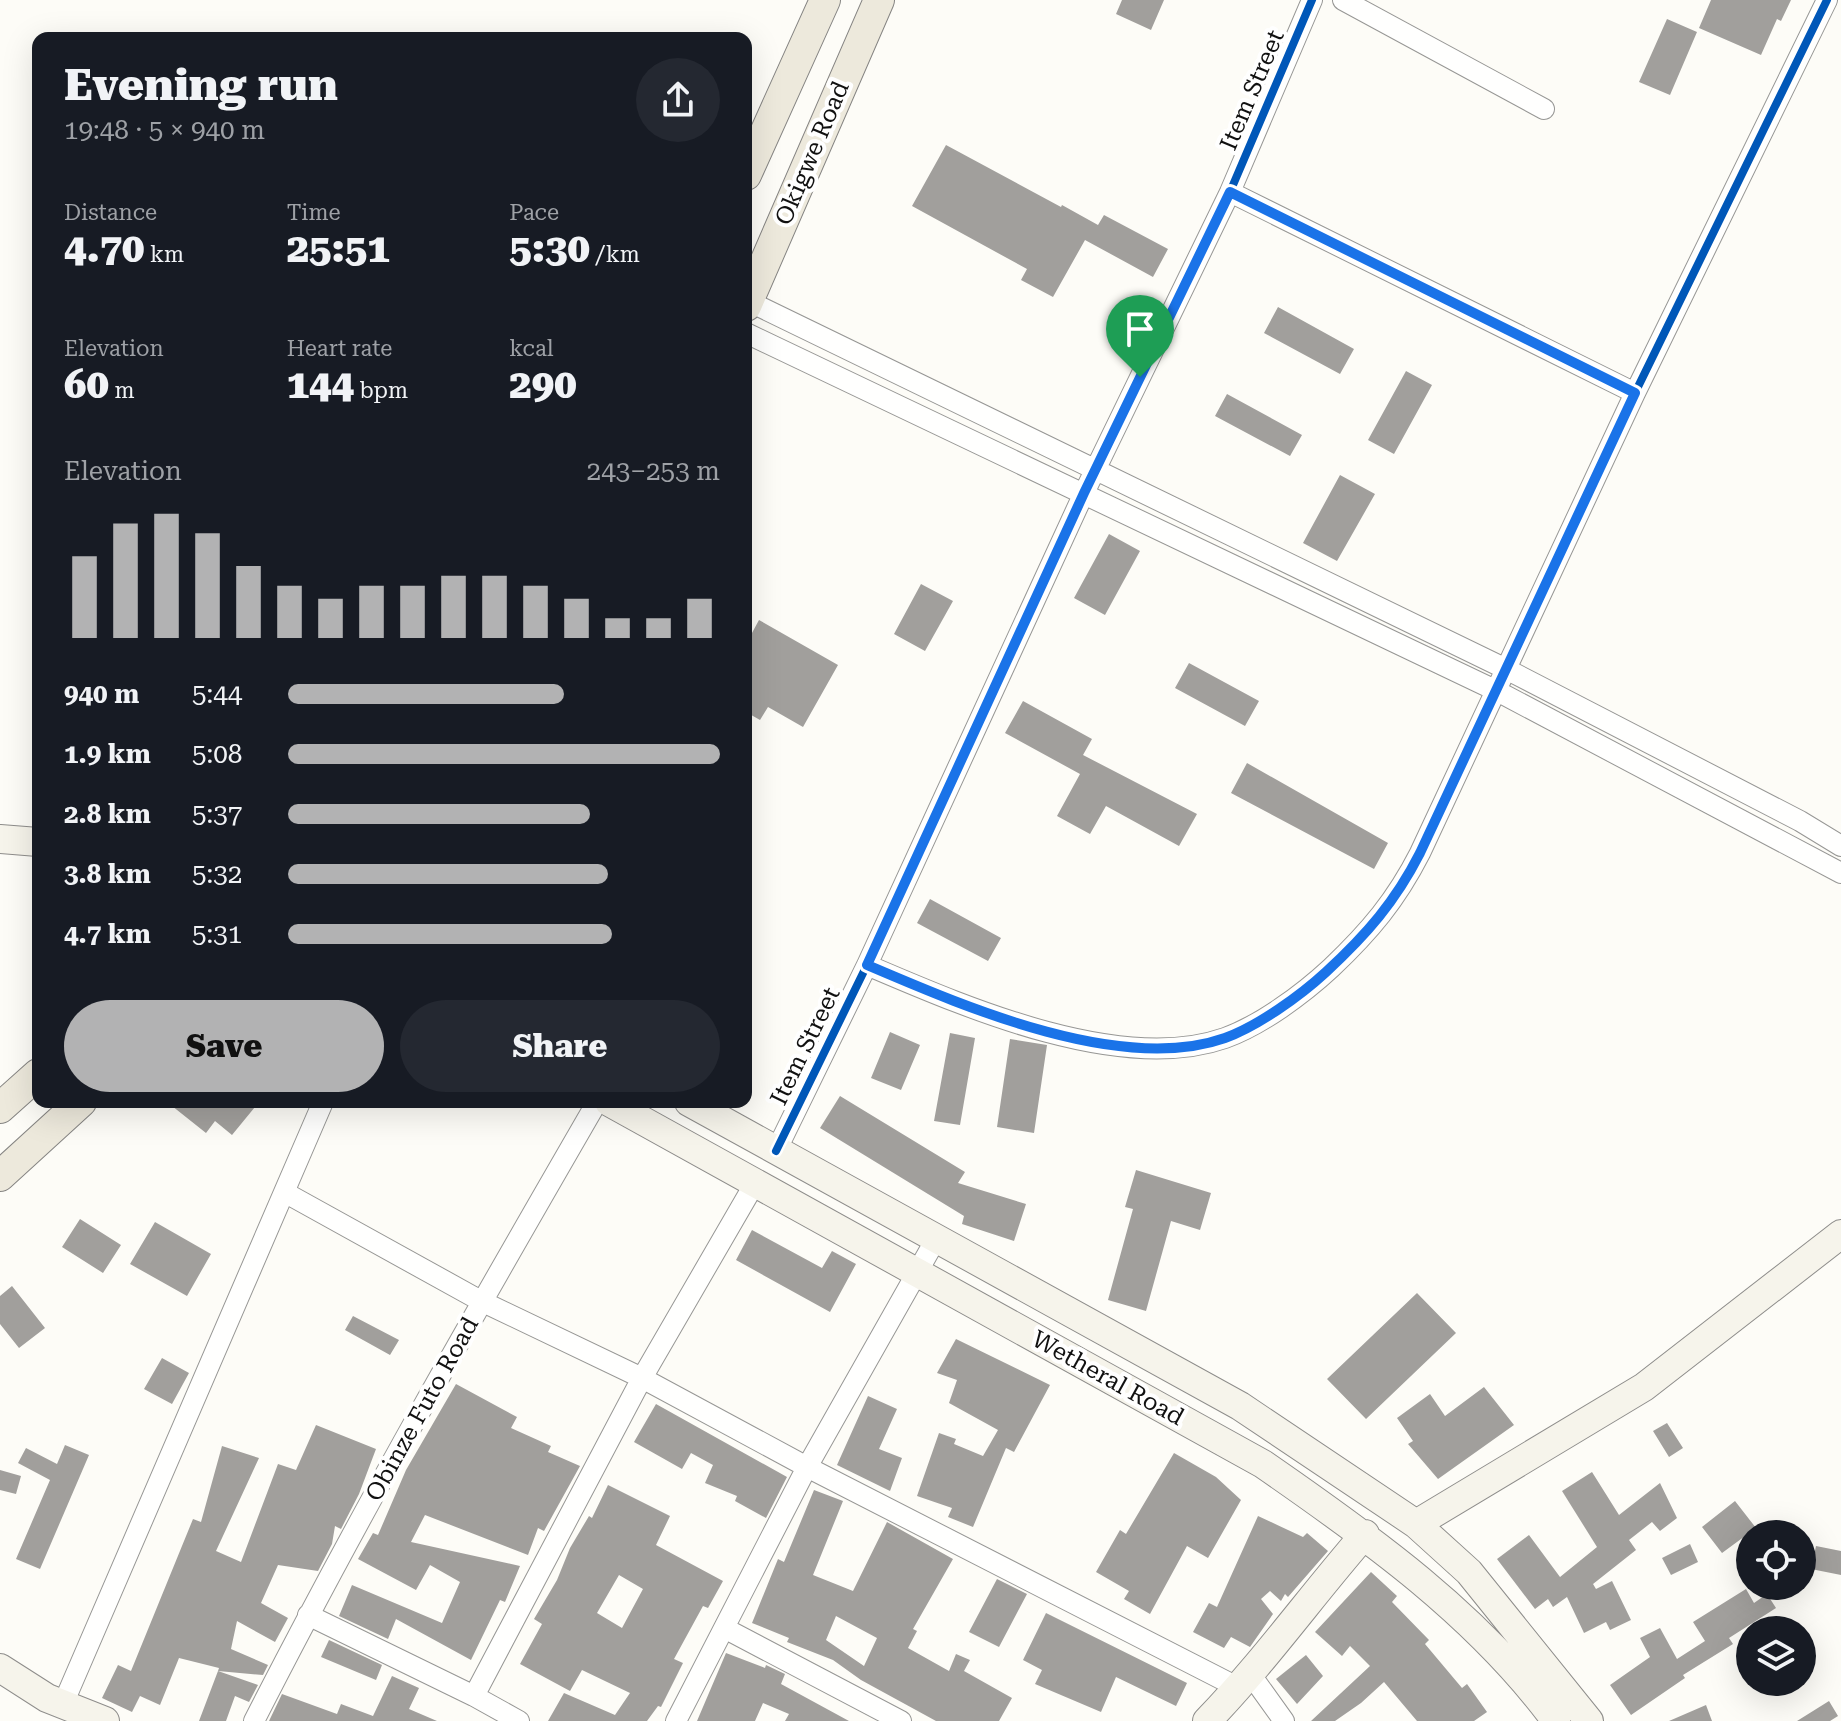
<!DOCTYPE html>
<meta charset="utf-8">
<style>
body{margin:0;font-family:"Roboto Serif",serif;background:#242831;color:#f1f3f6;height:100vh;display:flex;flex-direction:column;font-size:30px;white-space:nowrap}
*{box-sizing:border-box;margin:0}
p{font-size:26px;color:#9ea1a6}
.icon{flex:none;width:44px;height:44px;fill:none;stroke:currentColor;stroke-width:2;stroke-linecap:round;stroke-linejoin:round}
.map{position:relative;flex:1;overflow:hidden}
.side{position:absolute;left:32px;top:32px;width:720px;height:1076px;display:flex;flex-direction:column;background:#171b24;border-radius:16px;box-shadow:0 8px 32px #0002}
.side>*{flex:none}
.controls{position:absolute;left:1736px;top:1520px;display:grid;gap:16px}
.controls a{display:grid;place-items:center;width:80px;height:80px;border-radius:50%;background:#171b24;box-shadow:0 8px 32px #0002;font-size:40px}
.pin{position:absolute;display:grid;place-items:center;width:68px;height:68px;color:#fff;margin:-82px -34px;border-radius:50% 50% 50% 0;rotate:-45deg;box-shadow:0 0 8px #0007}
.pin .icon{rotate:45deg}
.round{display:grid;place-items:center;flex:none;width:84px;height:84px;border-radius:42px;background:#242831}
.head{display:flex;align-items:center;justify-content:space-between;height:136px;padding:0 32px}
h1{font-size:44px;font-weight:800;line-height:60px}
.stats{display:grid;grid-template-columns:repeat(3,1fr);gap:12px;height:136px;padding:8px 32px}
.stats div{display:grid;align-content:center}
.stats b{font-size:40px;font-weight:800}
.stats small{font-size:22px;font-weight:400}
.stats p{font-size:22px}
.chart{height:224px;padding:16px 32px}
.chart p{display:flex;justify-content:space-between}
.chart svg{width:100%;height:144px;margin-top:8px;stroke:#b2b2b3;stroke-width:6}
.action{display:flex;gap:16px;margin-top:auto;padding:16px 32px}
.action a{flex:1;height:92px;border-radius:48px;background:#b2b2b3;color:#111;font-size:32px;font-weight:800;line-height:92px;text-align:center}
.action a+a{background:#242831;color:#f1f3f6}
ul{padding:0 32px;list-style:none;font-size:26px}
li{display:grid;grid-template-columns:128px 96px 1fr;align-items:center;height:60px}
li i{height:20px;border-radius:10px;background:#b2b2b3}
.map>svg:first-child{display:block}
</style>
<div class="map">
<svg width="1841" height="1721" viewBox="0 0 1841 1721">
<rect width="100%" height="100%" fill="#fdfcf7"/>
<path fill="#a19f9c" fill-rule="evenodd" d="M1122,0H1164L1151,30L1116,14Z
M1711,0H1791L1781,21L1777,19L1761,55L1699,28Z
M1667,19L1697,32L1670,95L1639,82Z
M946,145L1061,207L1062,205L1098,225L1104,215L1168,249L1153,277L1085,240L1053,297L1021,280L1027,269L912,206Z
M1278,307L1354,349L1340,374L1264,333Z
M1406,371L1432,385L1394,454L1368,440Z
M1227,394L1302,435L1290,456L1215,416Z
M1340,475L1375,494L1337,561L1303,543Z
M1109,534L1140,551L1105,615L1074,598Z
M921,584L953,601L925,651L894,634Z
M759,620L838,665L803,727L768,707L760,720L746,712V644Z
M1189,663L1259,701L1245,726L1175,688Z
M1023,701L1092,739L1083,755L1197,814L1179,846L1106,806L1090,834L1057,816L1080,774L1005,733Z
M1247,763L1388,843L1374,869L1231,793Z
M930,899L1001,938L988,961L917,923Z
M890,1032L920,1045L901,1090L871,1078Z
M950,1033L975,1038L960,1125L934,1121Z
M1010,1039L1047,1045L1034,1133L997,1127Z
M840,1096L965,1172L958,1183L1026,1204L1014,1241L962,1224L964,1216L820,1128Z
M167,1102H259L232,1135L215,1121L206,1133Z
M1136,1170L1211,1193L1200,1230L1171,1221L1146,1311L1108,1300L1133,1209L1125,1207Z
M80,1219L121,1245L103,1273L62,1247Z
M155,1222L211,1254L187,1296L130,1264Z
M752,1230L822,1268L832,1251L856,1264L830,1312L736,1260Z
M12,1286L45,1328L19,1348L0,1324V1296Z
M1417,1293L1456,1333L1366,1419L1327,1379Z
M353,1316L399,1340L390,1355L345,1330Z
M956,1339L1050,1385L1014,1452L1006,1448L973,1527L948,1517L952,1508L917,1496L939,1433L956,1439L954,1444L983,1456L998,1430L949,1403L957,1380L937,1373Z
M162,1358L189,1373L172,1404L144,1389Z
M456,1384L517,1417L511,1428L551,1446L548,1452L580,1466L544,1531L538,1528L528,1555L425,1515L411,1542L520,1566L505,1602L500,1600L471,1660L396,1619L388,1639L339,1616L352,1585L442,1623L460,1582L430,1565L416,1590L358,1559L373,1533L378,1535L406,1470Z
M1484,1387L1514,1425L1438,1479L1408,1444L1413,1441L1397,1418L1430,1394L1445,1416Z
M868,1396L897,1409L879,1449L902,1458L890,1491L837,1465Z
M656,1404L787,1477L766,1518L735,1501L737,1496L705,1483L713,1465L691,1453L682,1469L634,1442Z
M1667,1423L1683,1448L1669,1457L1653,1431Z
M316,1425L376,1449L359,1494L341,1529L335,1526L332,1544L318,1571L278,1565L261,1603L288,1618L275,1642L237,1621L231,1649L268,1665L263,1675L218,1671L219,1668L179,1658L160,1705L140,1696L132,1712L102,1698L118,1665L131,1671L193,1519L201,1522L222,1446L259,1458L216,1551L241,1562L278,1464L296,1470Z
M65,1445L89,1455L40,1569L16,1559L50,1480L18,1463L26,1448L57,1464Z
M1174,1453L1216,1477L1241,1500L1208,1558L1187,1546L1150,1614L1124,1599L1129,1591L1096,1572L1120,1530L1126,1534Z
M0,1470L21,1476L16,1494L0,1490Z
M1592,1472L1619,1515L1660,1483L1677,1518L1660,1531L1652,1522L1629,1540L1636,1550L1593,1584L1596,1589L1612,1581L1631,1620L1610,1630L1606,1622L1584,1633L1567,1597L1553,1607L1548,1599L1535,1609L1497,1559L1529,1535L1560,1577L1597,1547L1562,1491Z
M608,1485L670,1516L656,1545L723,1581L708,1608L703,1606L674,1659L683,1663L661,1707L658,1706L647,1721H548L564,1693L615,1715L630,1693L582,1670L570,1691L520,1664L542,1624L534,1619L557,1580L570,1548L589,1516L592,1518ZM619,1575L643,1589L622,1628L597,1613Z
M814,1490L843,1501L813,1575L853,1591L887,1522L953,1559L913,1629L917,1631L908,1648L949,1671L956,1654L970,1660L964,1671L1012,1698L999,1721H936L861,1680L833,1660L787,1642L789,1638L752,1623L778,1559L784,1562ZM836,1616L877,1638L864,1666L826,1640Z
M1735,1501L1756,1528L1722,1553L1702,1527Z
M1258,1516L1303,1537L1307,1533L1328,1551L1288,1597L1285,1594L1281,1601L1270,1591L1261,1599L1273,1614L1250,1647L1231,1637L1224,1648L1193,1632L1209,1603L1217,1607Z
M1690,1544L1698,1562L1671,1575L1662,1558Z
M1816,1546L1841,1551V1575L1811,1569Z
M1371,1572L1397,1596L1392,1602L1429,1640L1425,1644L1462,1688L1467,1684L1487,1712L1474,1721H1417L1384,1682L1361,1703L1335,1721H1311L1370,1666L1350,1646L1342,1656L1315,1632Z
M997,1579L1027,1594L999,1647L969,1632Z
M1746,1589L1754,1603L1767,1594L1776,1608L1729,1638L1733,1644L1683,1675L1685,1678L1631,1715L1610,1685L1650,1657L1640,1638L1660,1628L1677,1659L1705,1641L1693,1622Z
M1046,1613L1187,1683L1176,1706L1116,1677L1101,1712L1035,1684L1042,1670L1023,1660Z
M329,1640L382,1665L376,1680L321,1657Z
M726,1653L765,1668L766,1665L785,1674L781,1684L849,1721H785L789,1714L763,1703L755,1721H697Z
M1306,1655L1323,1676L1297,1704L1276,1679Z
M218,1671L258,1685L249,1702L235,1696L226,1721H199Z
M392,1676L419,1688L409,1709L437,1721H269L282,1694L337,1714L341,1704L373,1716Z
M1829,1701L1838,1716L1830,1721H1797Z
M1706,1705L1712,1721H1669Z"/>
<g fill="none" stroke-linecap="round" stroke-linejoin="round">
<g stroke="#979795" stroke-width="22">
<path id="street" d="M1343,0L1544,109
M1230,192L1635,393
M746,300L1506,669L1800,821L1841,846
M746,333L1497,691L1841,873
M867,965C963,1006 1120,1075 1225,1038C1261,1025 1303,994 1331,968C1370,931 1396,900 1420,853L1635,393L1827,0
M776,1151L867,965L1084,493L1230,192L1312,0
M284,1192L481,1301L642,1378L807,1467L1239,1688
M308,1615L474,1696L519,1721
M726,1629L901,1721
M1251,1675L1284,1721
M474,1696L642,1378L755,1183
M63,1704L323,1102
M254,1721C361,1511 479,1306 597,1102
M676,1721L807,1467L936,1239"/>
</g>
<g stroke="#8e8d8b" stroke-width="30">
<path id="secondary" d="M0,839L38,842
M609,1102L1263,1464C1370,1538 1478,1615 1556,1721
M689,1102L1240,1406L1416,1524L1469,1572L1589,1721
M1416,1524L1644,1387L1841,1234
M0,1668L47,1698L105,1721
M1207,1721C1264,1662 1311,1596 1365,1534"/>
</g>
<g stroke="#858482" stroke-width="32">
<path id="primary" d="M746,175L825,0
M746,306L879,0
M0,1108L38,1074
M0,1176L81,1102"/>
</g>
<use href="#street" stroke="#fffffe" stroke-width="20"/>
<use href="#secondary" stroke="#f6f4eb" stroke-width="28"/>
<use href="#primary" stroke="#ede9dc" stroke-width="30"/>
<g stroke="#fff" stroke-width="13">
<path id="cycleway" d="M867,965C963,1006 1120,1075 1225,1038C1261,1025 1303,994 1331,968C1370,931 1396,900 1420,853L1635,393L1827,0
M776,1151L867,965L1084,493L1230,192L1312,0"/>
</g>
<use href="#cycleway" stroke="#0057b8" stroke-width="8"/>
</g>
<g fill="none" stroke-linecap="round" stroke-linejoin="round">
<g stroke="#fff" stroke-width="16">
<path id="route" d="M1230,192L1635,393L1420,853C1395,902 1367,934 1326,972C1300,996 1258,1026 1225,1038C1121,1075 963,1006 867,965L1084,493Z"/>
</g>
<use href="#route" stroke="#1a73e8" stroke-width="10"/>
</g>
<g text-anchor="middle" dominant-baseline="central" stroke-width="8" stroke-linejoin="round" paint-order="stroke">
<g font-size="24" fill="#111" stroke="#fff">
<text transform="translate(1252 90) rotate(-67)">Item Street</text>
<text transform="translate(812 153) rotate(-67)">Okigwe Road</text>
<text transform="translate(805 1046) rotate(-64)">Item Street</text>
<text transform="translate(1108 1378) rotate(29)">Wetheral Road</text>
<text transform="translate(422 1409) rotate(-61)">Obinze Futo Road</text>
</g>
</g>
</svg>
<div class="controls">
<a><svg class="icon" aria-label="locate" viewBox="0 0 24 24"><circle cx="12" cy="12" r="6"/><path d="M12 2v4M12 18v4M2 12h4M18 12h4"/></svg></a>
<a><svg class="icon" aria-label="layers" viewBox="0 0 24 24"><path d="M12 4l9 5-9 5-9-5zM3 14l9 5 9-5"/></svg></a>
</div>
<div class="pin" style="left:1140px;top:377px;background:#1e9e55"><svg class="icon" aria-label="arrive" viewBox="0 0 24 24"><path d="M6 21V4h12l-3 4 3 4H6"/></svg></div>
<section class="side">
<div class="head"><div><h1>Evening run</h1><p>19:48 · 5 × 940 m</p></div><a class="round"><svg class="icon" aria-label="share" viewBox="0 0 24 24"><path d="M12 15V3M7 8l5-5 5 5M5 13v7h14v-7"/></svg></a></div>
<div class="stats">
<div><p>Distance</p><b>4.70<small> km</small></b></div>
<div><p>Time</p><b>25:51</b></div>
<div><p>Pace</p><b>5:30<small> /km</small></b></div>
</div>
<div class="stats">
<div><p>Elevation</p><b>60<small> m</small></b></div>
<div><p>Heart rate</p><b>144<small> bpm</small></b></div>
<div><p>kcal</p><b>290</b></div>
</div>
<div class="chart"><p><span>Elevation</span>243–253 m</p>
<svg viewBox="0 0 160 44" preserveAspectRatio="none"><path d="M5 44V19M15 44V9M25 44V6M35 44V12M45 44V22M55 44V28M65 44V32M75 44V28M85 44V28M95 44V25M105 44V25M115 44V28M125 44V32M135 44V38M145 44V38M155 44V32"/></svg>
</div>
<ul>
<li><b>940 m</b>5:44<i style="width:64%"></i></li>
<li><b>1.9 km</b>5:08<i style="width:100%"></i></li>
<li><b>2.8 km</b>5:37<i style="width:70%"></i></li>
<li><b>3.8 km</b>5:32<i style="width:74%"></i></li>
<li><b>4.7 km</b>5:31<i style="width:75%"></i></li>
</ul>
<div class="action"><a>Save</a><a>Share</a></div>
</section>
</div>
